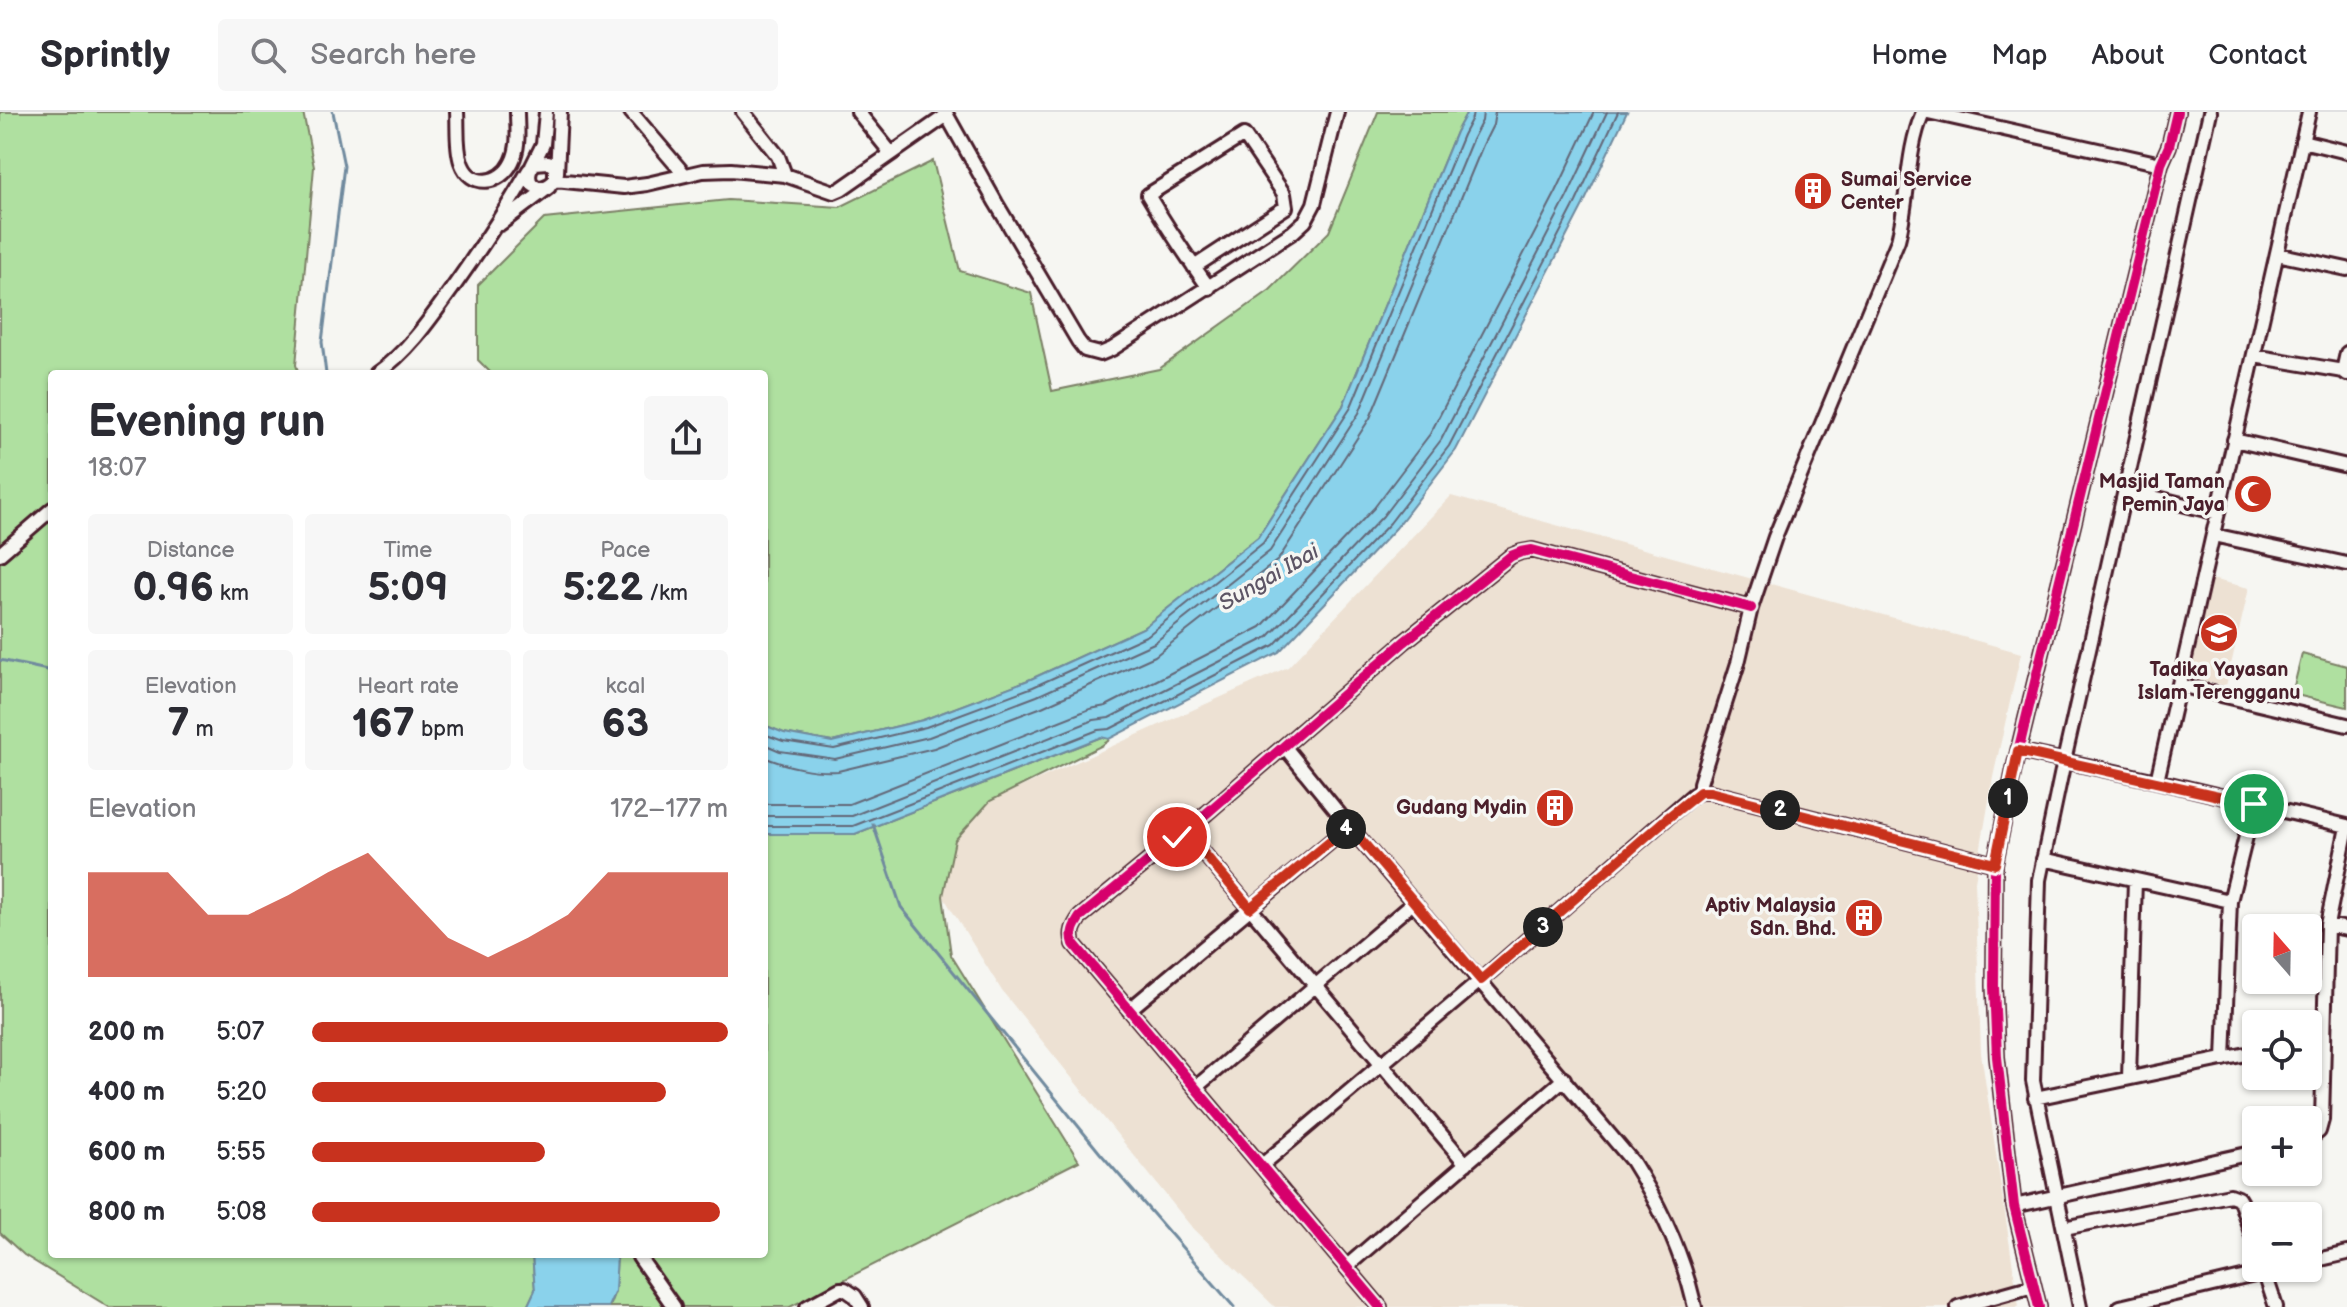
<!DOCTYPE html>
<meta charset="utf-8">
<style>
body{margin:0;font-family:"Balsamiq Sans",sans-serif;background:#f7f7f7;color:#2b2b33;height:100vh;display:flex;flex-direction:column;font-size:30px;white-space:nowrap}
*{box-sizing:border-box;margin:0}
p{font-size:26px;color:#7c7c81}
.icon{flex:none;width:44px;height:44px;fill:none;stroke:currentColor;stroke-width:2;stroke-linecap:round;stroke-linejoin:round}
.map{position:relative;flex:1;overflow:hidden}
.details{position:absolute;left:48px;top:258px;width:720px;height:888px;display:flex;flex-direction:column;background:#fff;border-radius:8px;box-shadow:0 2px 6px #0004}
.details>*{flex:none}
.needle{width:52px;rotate:340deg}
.controls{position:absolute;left:2242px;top:802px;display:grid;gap:16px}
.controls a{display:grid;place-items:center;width:80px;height:80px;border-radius:8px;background:#fff;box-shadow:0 2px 6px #0004;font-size:40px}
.pin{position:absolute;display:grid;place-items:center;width:68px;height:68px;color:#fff;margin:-34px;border:4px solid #fff;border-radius:50%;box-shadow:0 2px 8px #0007}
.km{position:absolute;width:40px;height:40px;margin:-20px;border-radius:50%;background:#222;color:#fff;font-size:22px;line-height:40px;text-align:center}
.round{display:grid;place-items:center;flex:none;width:84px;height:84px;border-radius:8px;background:#f7f7f7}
.overview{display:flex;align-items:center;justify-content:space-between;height:136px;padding:0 40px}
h1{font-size:44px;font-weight:800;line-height:60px}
.figures{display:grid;grid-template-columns:repeat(3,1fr);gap:12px;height:136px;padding:8px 40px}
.figures div{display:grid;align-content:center;border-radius:8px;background:#f7f7f7;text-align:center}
.figures b{font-size:40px;font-weight:800}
.figures small{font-size:22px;font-weight:400}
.figures p{font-size:22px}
.chart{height:224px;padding:16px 40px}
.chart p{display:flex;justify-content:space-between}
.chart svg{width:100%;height:144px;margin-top:8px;fill:#c8321e;opacity:.7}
ul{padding:0 40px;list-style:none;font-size:26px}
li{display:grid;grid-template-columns:128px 96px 1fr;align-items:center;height:60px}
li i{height:20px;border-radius:10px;background:#c8321e}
header{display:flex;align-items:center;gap:48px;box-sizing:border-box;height:112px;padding:0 40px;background:#fff;border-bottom:2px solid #e1e1e2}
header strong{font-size:38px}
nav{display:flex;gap:44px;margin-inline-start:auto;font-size:28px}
.search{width:560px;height:72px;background:#f7f7f7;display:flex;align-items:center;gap:20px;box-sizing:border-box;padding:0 28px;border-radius:8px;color:#7c7c81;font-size:30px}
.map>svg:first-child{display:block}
</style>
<header>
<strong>Sprintly</strong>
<div class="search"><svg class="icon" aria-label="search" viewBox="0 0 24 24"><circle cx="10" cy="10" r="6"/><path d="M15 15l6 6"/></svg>Search here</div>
<nav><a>Home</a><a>Map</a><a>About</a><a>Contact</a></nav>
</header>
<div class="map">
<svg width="2347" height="1195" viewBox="0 0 2347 1195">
<rect width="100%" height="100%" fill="#f6f6f2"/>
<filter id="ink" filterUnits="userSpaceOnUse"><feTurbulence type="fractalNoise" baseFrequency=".0125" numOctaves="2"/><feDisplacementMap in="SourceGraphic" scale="16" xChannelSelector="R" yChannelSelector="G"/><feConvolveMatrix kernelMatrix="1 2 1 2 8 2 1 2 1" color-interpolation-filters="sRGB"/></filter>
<g filter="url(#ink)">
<path fill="#ede1d3" d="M1451,384L2021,541L1993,665L1975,769L1981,941L2019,1195H1275L1190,1113L1002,879L943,784L955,728L990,689L1288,555Z
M2211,467L2249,476L2226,574L2189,566Z"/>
<path fill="#afe0a0" stroke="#7c8066" stroke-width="2" d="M0,0H303L314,55L296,253L299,262H52V1142H532L535,1178L527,1195H109L24,1143L0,1121Z
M1378,0H1467L1456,20L1343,294L1258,425L1143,516L1031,567L923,608L832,630L784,621L764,613V262H492L478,248V173L544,107L728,88L840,95L933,49L960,159L1031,181L1052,279L1159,257L1270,178L1329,120Z
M2302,542L2347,554V595L2292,582Z
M1104,624L1109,627L1108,629L1101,634L990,689L955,728L943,784L951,843L1079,1049L790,1195H609L615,1179L617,1142H764V722H855Z"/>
<path fill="#8ad2eb" stroke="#708a9e" stroke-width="2" d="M1467,0H1627L1583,93L1456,338L1396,416L1279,540L1109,627L1101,625L855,722H764V613L784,621L832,630L923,608L1031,567L1143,516L1258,425L1343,294L1456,20Z
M532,1142H617L615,1179L608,1195H527L535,1178Z"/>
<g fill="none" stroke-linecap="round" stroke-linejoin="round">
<path stroke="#646778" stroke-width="2" d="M764,622L783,629L834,637L926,615L1033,575L1148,523L1263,431L1350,297L1463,23L1472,6L1473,0
M764,632L780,639L835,647L929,625L1037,584L1154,531L1270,439L1359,301L1472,28L1482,9L1483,0
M764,645C785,654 815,661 838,659L934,636L1042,595L1155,544L1278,448L1370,306L1483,33L1493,13L1495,0
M764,692H849L1090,597L1106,594L1261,515L1374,396L1430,322L1556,80L1594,0
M764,704H852L1094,608L1109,606L1268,525L1383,404L1441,328L1567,85L1607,0
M764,714H853L1098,618L1110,617L1274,533L1390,411L1449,334L1576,90L1618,0"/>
<path stroke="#708a9e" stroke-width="3" d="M326,262L322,230L344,54L333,0
M0,548L52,559
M873,712L901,795L1100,1041L1234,1195"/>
<g stroke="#4a1f2b" stroke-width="18">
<path id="minor" d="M457,0C458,16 456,35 461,50C470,77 501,73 512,50C520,34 517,17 517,0
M631,0L684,62
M743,0L778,44L785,63
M858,0L891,41
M945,0L996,91L1078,229L1085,238L1100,242L1112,237L1293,120L1305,109L1314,92L1337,0
M1928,0L2161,52
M2302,29L2347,40
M532,54L543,32L546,0
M557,61L560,0
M555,68V55L548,50L535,51C519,69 539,86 555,68L624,75L647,72L703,59L731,58L785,63L834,80L841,77L947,3
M500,112L549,75
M2277,142L2347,157
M1194,155L1286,95L1284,82L1244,23L1148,83C1167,115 1187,145 1209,176
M2254,244L2343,259L2347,262
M2343,259L2347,241
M376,262C409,239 431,206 454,174C481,136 506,98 529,58
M2234,328L2347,354
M2125,378L2218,401
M2213,423L2347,452
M0,442L52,397
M2179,573L2347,613
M1284,634L1349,714L1632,1049C1661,1095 1683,1142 1695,1195
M2018,639L2157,669L2347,714
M2157,669L2309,0
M1700,680V671L1738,551L1751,496L1775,425L1898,128C1909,86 1906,40 1923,0
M1185,719L1466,1052
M2043,747L2230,789
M2327,813L2347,817
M1129,898L1349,714
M2224,947L2230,789L2254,692
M2129,966L2135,768
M1195,976L1414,790
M2035,986L2256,940
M2308,1028L2319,1019L2322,1008L2327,813L2347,715
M1261,1054L1481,868L1693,683L1700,680H1710L1995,752
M2014,1094L2256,1040
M2064,1116L2230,1083L2238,1086L2241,1091L2256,1135
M639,1145L674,1195
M2308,1150L2347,1141
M1346,1155L1564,967
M2263,1156L2276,1195
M807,1195L840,1177H845L855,1184L862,1195
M1380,1195L1074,832C1070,820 1074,814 1080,805L1207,701L1404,530L1511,444L1521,440L1532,438L1751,496
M1958,1195L2033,1174
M2039,1195L2014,1094L1997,945L1994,874L1995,752L2015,652L2161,52L2169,34L2177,0
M2080,1195L2033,969L2039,768L2064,649L2210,0
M2120,1195L2284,1156"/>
</g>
<use href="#minor" stroke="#f6f6f2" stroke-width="12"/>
<g stroke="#f6f6f2" stroke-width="15">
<path id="cycleway" d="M1380,1195L1074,832C1070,820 1074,814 1080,805L1207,701L1404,530L1511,444L1521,440L1532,438L1751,496
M2039,1195L2014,1094L1997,945L1994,874L1995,752L2015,652L2161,52L2169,34L2177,0"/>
</g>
<use href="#cycleway" stroke="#d6006c" stroke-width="10"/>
</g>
</g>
<g fill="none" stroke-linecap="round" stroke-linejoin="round" filter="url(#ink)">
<g stroke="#fff" stroke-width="16">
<path id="route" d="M1177,725L1185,719L1250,796L1349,714L1481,868L1665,708L1700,680H1710L1995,752L2018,639L2254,692"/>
</g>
<use href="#route" stroke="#c8321e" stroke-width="10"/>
</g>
<defs>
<g id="building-disc" transform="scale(2)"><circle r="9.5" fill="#c8321e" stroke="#f6f6f2"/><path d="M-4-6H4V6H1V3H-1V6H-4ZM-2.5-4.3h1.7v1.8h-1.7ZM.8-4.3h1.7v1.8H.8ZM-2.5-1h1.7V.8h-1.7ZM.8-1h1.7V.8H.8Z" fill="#fff"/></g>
<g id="mosque-disc" transform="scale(2)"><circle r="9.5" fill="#c8321e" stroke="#f6f6f2"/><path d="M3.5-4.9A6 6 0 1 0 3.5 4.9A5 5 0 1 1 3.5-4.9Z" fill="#fff"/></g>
<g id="school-disc" transform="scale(2)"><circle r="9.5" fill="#c8321e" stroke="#f6f6f2"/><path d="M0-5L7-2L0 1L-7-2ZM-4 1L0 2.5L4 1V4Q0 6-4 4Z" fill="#fff"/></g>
</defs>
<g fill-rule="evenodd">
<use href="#building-disc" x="1813" y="79"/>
<use href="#mosque-disc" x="2253" y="382"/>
<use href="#school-disc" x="2219" y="521"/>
<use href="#building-disc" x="1555" y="696"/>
<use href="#building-disc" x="1864" y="806"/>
</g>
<g text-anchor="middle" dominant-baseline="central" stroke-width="7" stroke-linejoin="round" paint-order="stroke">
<g font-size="20" font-weight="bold" fill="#4a1f2b" stroke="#f6f6f2" text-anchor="end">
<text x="1841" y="68" text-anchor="start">Sumai Service<tspan x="1841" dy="23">Center</tspan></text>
<text x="2225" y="370">Masjid Taman<tspan x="2225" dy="23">Pemin Jaya</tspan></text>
<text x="2219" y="558" text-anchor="middle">Tadika Yayasan<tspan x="2219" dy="23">Islam Terengganu</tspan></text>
<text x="1527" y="696">Gudang Mydin</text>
<text x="1836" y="794">Aptiv Malaysia<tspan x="1836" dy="23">Sdn. Bhd.</tspan></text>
</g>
<g font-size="22" font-style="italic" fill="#5d5565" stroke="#f6f6f2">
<text transform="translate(1269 466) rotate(-30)">Sungai Ibai</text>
</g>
</g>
</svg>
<div class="controls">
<a><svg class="needle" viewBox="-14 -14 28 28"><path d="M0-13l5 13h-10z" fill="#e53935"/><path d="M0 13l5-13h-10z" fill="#7c7c81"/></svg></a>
<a><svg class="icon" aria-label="locate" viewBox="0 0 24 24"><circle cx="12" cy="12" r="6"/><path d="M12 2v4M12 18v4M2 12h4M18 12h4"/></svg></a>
<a>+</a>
<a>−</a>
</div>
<div class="pin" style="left:2254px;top:692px;background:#1e9e55"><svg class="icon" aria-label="arrive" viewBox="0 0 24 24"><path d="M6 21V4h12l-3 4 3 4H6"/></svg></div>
<div class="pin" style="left:1177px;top:725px;background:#d93025"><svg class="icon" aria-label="check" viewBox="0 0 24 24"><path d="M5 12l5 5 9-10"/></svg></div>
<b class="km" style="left:2008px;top:686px">1</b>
<b class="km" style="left:1780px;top:698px">2</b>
<b class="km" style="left:1543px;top:815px">3</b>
<b class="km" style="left:1346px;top:717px">4</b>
<section class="details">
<div class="overview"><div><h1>Evening run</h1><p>18:07</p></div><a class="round"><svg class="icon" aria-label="share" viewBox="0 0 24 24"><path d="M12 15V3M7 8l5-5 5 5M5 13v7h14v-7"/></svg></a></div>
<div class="figures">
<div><p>Distance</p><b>0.96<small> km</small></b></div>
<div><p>Time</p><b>5:09</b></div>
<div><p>Pace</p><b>5:22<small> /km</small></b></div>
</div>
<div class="figures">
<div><p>Elevation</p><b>7<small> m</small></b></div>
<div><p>Heart rate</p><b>167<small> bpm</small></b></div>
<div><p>kcal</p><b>63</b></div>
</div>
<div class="chart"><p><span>Elevation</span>172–177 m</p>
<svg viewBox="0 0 160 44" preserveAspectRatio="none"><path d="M0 44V12L10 12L20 12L30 25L40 25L50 19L60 12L70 6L80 19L90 32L100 38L110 32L120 25L130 12L140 12L150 12L160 12V44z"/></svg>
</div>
<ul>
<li><b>200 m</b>5:07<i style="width:100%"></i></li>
<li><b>400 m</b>5:20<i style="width:85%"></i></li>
<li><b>600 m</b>5:55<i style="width:56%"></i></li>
<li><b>800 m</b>5:08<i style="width:98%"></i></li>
</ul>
</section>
</div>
